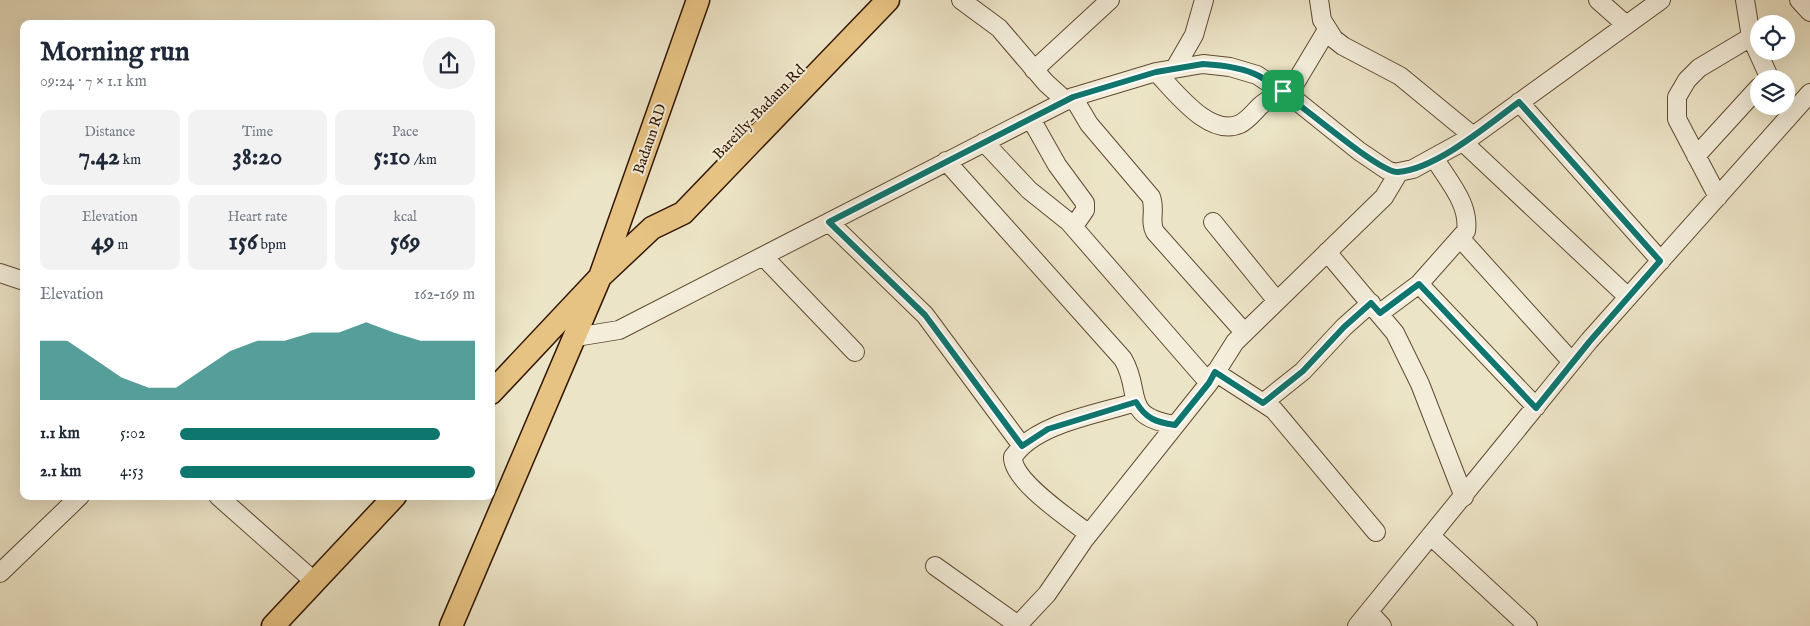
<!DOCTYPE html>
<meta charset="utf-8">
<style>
body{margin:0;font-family:"IM FELL English",serif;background:#f2f2f3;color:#1f2937;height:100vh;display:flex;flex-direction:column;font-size:19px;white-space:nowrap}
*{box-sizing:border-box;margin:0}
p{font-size:16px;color:#747a83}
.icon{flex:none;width:28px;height:28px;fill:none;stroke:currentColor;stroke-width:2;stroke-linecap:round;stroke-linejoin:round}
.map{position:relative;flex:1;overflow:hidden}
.details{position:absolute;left:20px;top:20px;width:475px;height:480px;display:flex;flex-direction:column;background:#fff;border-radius:10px;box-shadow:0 5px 20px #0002}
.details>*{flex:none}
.tools{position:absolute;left:1750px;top:15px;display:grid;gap:10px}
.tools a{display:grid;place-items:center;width:45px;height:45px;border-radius:50%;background:#fff;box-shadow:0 5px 20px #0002;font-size:25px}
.pin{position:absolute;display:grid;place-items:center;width:42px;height:42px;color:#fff;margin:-21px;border-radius:10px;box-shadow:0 2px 8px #0006}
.round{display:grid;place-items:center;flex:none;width:52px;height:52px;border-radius:26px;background:#f2f2f3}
.summary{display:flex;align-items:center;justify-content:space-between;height:85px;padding:0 20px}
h1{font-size:28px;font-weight:700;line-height:38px}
.figures{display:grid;grid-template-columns:repeat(3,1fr);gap:8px;height:85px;padding:5px 20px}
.figures div{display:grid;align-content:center;border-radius:10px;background:#f2f2f3;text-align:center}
.figures b{font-size:25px;font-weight:700}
.figures small{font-size:14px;font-weight:400}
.figures p{font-size:14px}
.chart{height:140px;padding:10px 20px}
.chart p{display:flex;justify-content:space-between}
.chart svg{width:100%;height:90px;margin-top:5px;fill:#0f766e;opacity:.7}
ul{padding:0 20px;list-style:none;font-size:16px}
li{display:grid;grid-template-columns:80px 60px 1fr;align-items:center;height:38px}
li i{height:12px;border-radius:6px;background:#0f766e}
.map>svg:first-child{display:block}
</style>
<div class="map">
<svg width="1810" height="626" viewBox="0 0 1810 626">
<rect width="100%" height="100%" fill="#ece4c6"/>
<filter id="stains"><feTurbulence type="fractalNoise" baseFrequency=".004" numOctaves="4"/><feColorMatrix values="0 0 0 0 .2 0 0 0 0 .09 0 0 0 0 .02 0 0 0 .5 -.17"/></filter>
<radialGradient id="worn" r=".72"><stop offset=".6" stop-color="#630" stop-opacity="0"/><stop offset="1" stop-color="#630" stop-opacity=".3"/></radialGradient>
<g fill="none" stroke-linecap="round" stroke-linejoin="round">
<g stroke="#604a33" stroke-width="20">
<path id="minor" d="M961,0L999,28L1046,83L1066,101
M1319,0L1322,20L1334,39L1343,46L1400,76L1473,136
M1598,0L1625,24
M1745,0L1751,37L1770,79
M1799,0L1810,12
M1175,68L1194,35L1204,0
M1034,70L1110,0
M1156,72C1175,91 1209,138 1240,124C1248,120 1254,112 1260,106C1267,100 1275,96 1283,91
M1288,95L1327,30
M1073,97L1089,124L1151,197C1156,210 1149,221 1155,232L1244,332
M1519,102L1661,261
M1031,119L1057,165L1085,203V210L1074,226
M984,142L1029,190L1069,222L1209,383
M1463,142L1628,297
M1696,156L1759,87
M946,161L1123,359C1143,393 1120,416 1175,425
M1718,197L1677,119V97L1687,80L1699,68L1751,37
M829,222L925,315L1022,446
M1213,222L1277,301
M1460,238L1572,362
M1327,252L1395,333L1420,384L1464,497
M763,256L855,352
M0,273L24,281
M1419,284L1536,407
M1380,313L1419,284L1466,231C1470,204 1448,181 1435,159
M576,337L619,330L1073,97L1156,72L1203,64L1230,67L1257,75L1298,102L1359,151L1387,170L1394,173L1413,169L1473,136L1661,0
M1215,372L1274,410L1376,532
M1263,403L1303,371L1344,327L1371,303
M218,496L315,582
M1089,534C1070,519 1012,481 1013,457C1035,423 1099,414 1136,402
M1432,537L1528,626
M935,566L1018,625
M0,573L80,496
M1369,612L1382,626
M1017,626L1047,594L1084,540L1209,383L1235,342L1384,197L1399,172
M1357,626L1589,341L1810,93"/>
</g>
<g stroke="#321602" stroke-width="25">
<path id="major" d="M491,393L600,277L652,228L683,213L888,0
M273,626L395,496
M451,626L600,277L698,0"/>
</g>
<use href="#minor" stroke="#f3edda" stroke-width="18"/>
<use href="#major" stroke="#e6c283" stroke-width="22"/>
</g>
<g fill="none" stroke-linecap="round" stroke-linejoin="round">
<g stroke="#fff" stroke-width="10">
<path id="route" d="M1203,64C1221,65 1242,67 1259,76C1286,90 1378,174 1398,172C1436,169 1488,125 1519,102L1660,261L1590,341L1536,408L1419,284L1380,313L1371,303L1344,327L1303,371L1263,403L1215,372L1209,383L1175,425C1156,422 1146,419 1136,402L1048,429L1022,446L925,315L829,222L1073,97L1156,72Z"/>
</g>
<use href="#route" stroke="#0f766e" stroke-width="6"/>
</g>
<g text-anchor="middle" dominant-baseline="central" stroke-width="4" stroke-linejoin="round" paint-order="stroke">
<g font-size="15" fill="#321602" stroke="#f3edda">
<text transform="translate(759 112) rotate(-46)">Bareilly-Badaun Rd</text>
<text transform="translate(650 139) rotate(-71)">Badaun RD</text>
</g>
</g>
<rect width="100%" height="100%" filter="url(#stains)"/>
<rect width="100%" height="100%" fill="url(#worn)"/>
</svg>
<div class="tools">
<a><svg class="icon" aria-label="locate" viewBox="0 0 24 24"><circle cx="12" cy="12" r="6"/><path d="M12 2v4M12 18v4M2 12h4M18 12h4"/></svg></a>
<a><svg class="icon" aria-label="layers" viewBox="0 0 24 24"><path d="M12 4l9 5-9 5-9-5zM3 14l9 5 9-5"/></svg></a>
</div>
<div class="pin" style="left:1283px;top:91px;background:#1e9e55"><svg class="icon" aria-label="arrive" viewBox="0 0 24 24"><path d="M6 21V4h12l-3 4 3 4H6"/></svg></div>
<section class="details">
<div class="summary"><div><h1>Morning run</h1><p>09:24 · 7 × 1.1 km</p></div><a class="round"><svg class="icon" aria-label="share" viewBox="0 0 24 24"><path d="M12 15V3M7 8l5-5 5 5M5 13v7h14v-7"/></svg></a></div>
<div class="figures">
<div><p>Distance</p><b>7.42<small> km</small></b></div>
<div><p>Time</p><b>38:20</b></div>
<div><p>Pace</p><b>5:10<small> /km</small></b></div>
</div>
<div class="figures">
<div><p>Elevation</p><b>49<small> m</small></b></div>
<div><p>Heart rate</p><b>156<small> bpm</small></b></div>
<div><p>kcal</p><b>569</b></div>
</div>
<div class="chart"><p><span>Elevation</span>162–169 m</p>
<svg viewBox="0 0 160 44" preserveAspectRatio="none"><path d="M0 44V15L10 15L20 24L30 33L40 38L50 38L60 29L70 20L80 15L90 15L100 11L110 11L120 6L130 11L140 15L150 15L160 15V44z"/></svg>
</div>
<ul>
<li><b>1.1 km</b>5:02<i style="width:88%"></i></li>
<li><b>2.1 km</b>4:53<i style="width:100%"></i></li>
</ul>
</section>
</div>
